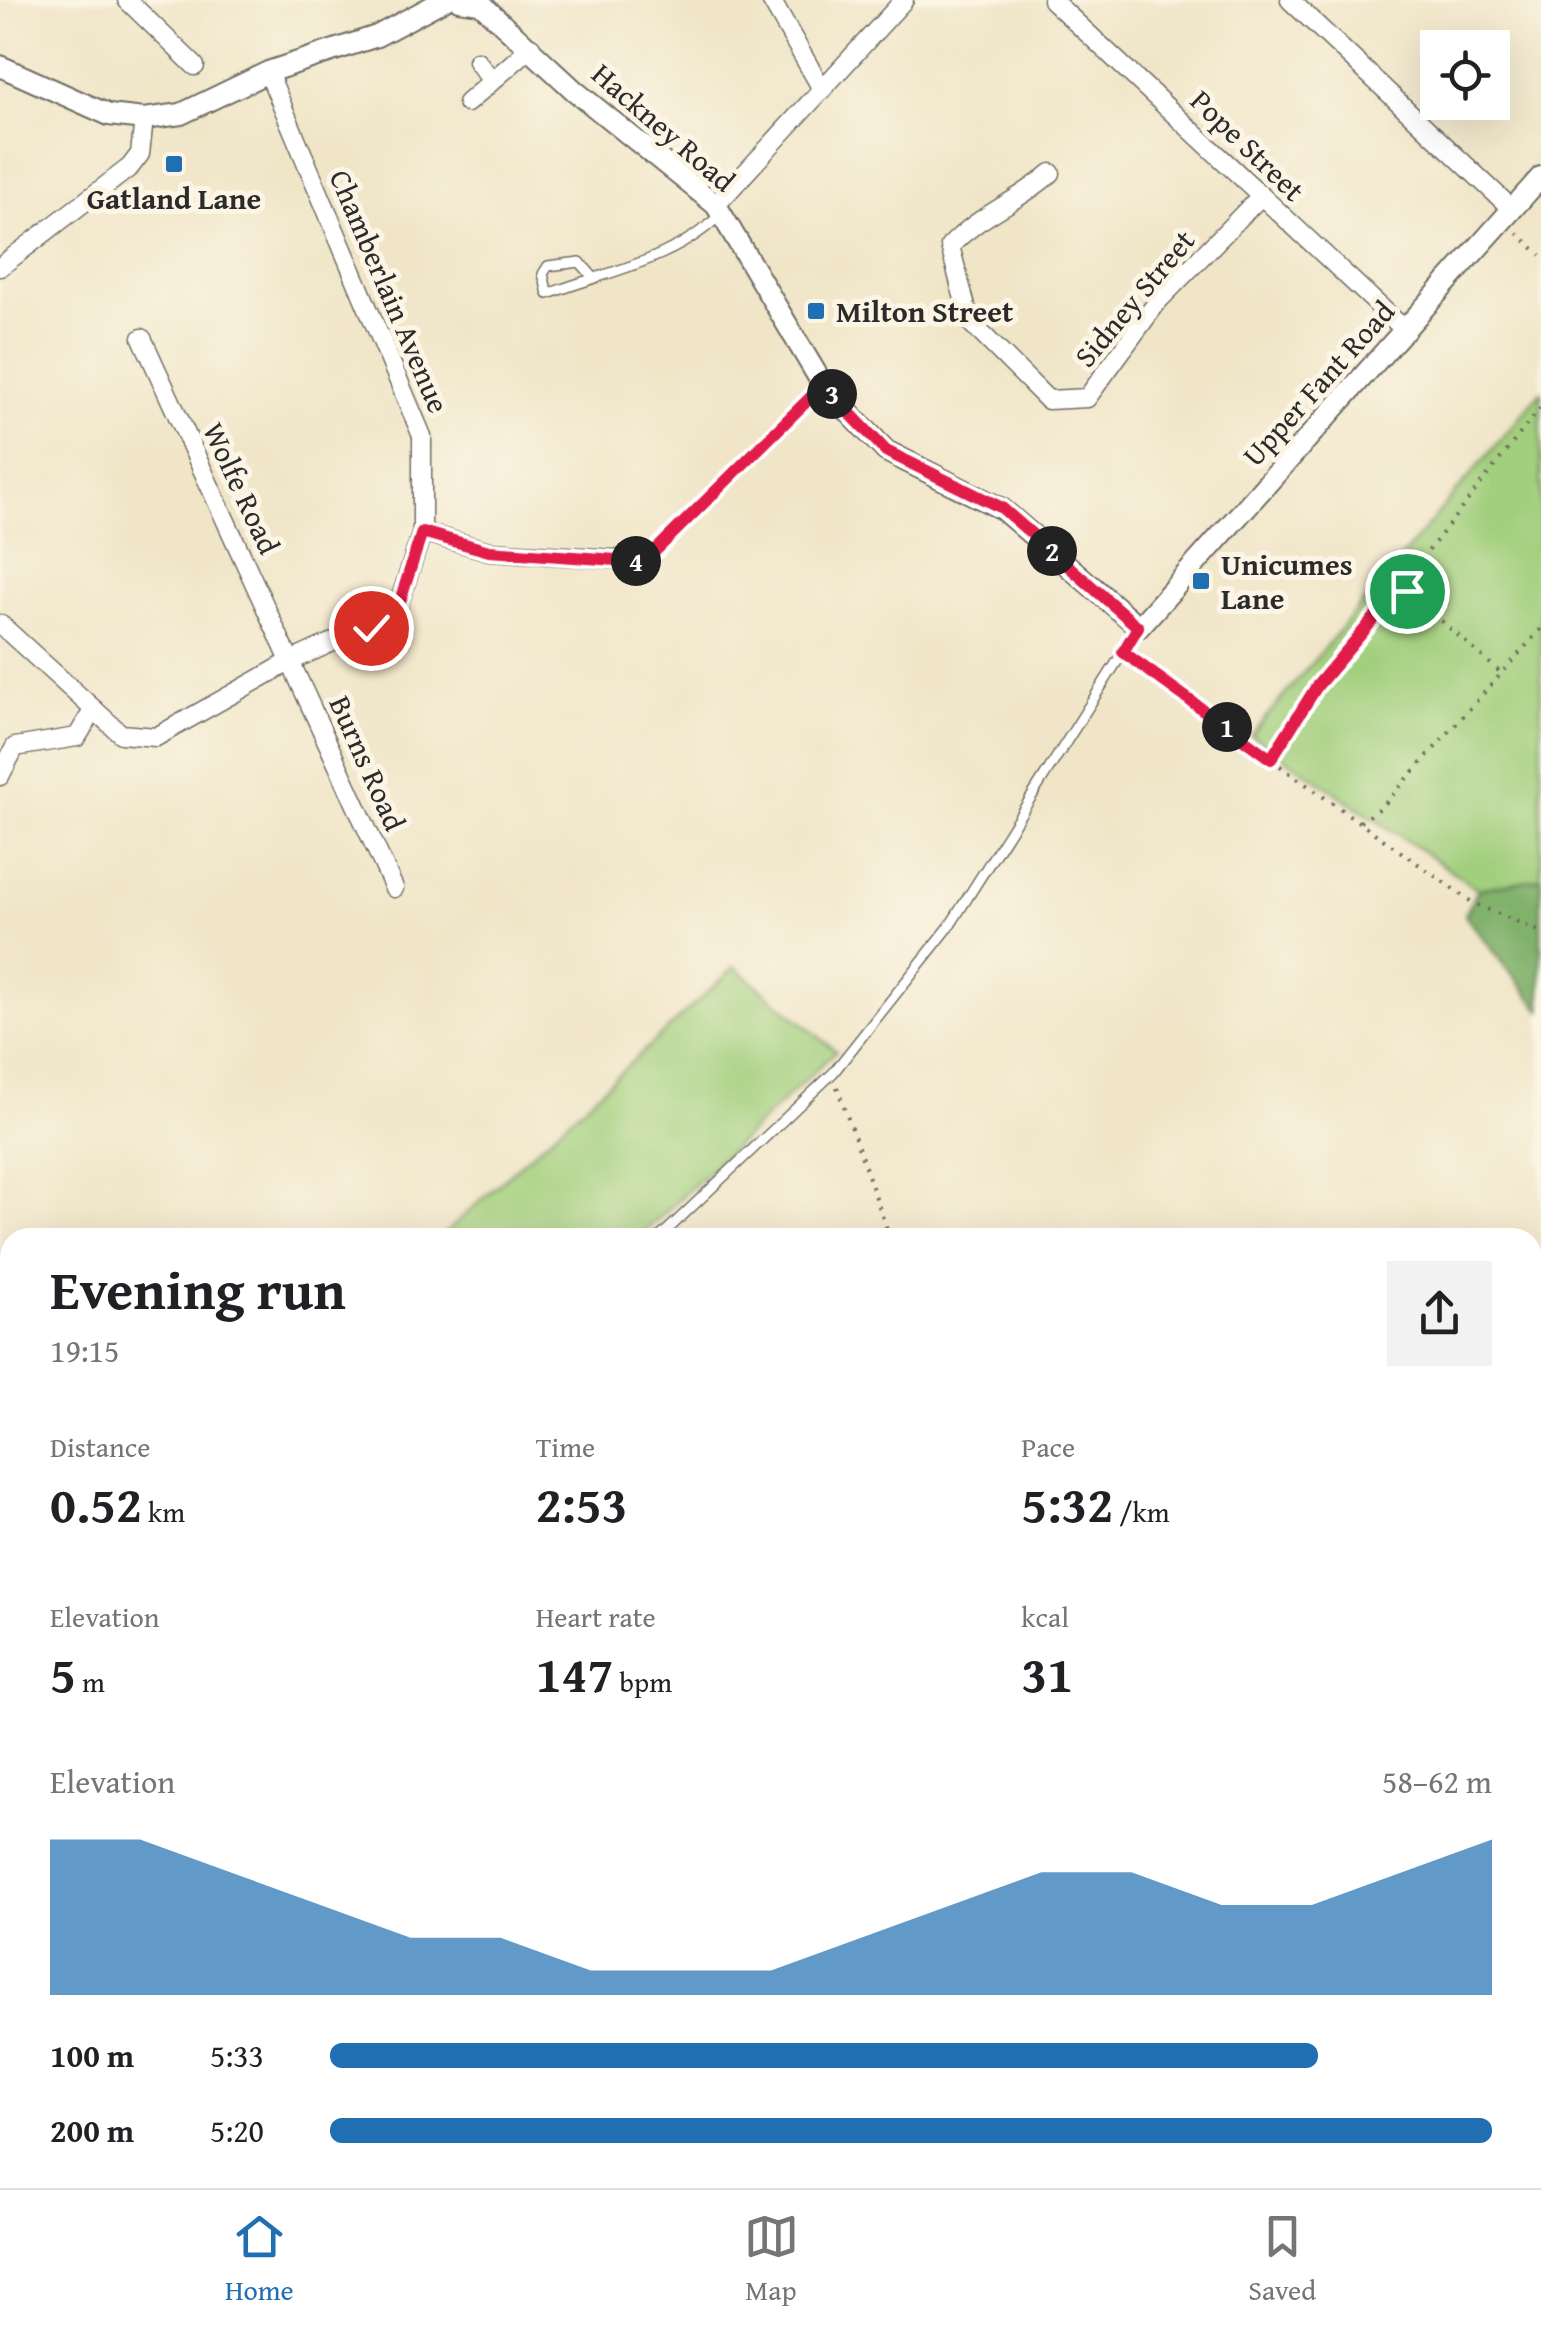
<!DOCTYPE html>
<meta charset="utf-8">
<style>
body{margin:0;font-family:"Gentium Book Plus",serif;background:#f2f2f2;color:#202124;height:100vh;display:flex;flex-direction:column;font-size:38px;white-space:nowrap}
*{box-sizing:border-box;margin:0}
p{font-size:32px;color:#757577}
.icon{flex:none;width:55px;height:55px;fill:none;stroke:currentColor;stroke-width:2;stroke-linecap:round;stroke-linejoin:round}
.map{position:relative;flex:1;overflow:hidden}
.side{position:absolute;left:0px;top:1228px;width:1542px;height:962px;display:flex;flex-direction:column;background:#fff;border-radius:30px 30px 0 0;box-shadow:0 10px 40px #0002}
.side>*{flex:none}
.buttons{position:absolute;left:1420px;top:30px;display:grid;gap:20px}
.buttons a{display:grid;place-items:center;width:90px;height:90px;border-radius:0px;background:#fff;box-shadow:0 10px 40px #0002;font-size:50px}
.pin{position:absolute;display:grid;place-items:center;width:85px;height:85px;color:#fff;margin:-42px;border:5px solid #fff;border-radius:50%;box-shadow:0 2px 10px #0007}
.km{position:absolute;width:50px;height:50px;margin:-25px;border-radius:50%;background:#222;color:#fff;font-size:28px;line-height:50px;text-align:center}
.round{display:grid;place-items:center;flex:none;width:105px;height:105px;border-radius:0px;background:#f2f2f2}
.head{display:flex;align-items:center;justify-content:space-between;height:170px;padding:0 50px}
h1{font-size:55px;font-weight:800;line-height:75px}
.stats{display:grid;grid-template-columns:repeat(3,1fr);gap:15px;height:170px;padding:10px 50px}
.stats div{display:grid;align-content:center}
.stats b{font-size:50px;font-weight:800}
.stats small{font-size:28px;font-weight:400}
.stats p{font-size:28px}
.chart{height:280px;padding:20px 50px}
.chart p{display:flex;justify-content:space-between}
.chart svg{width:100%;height:180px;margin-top:10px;fill:#1f6fb2;opacity:.7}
ul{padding:0 50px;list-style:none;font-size:32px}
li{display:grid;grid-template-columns:160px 120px 1fr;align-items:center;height:75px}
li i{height:25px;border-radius:12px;background:#1f6fb2}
.tab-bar{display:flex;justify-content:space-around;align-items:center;height:140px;border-top:2px solid #e0e0e0;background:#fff;font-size:28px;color:#757577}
.tab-bar a{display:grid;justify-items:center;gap:5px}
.tab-bar .on{color:#1f6fb2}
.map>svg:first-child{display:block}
</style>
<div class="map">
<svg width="1541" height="2188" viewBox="0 0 1541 2188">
<rect width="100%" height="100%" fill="#fcf5e5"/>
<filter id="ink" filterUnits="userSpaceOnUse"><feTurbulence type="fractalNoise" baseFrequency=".01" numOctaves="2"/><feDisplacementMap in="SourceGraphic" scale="20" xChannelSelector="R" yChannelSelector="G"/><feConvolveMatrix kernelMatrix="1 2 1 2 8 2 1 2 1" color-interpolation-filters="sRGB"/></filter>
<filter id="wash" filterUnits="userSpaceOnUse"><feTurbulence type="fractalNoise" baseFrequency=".0048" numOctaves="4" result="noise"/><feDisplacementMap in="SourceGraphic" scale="40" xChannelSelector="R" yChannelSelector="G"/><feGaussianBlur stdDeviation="2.25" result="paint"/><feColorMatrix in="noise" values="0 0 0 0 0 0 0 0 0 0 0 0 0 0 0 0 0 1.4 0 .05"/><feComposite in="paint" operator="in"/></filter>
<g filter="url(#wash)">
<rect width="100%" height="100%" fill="#f0e5c7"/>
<path fill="#ccbed4" d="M815,2180H999L986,2188H797Z"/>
<path fill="#a2cf7d" stroke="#667d54" stroke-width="2.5" d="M1541,392V878L1478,889L1251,735Z
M735,967L836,1051L639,1237H544L536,1232L530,1237H441Z
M1541,1611V1886L1533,1898L1532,1625Z
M367,2180H815L797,2188H369Z"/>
<path fill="#81b26c" stroke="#566e4c" stroke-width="2.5" d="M1541,878V1010L1465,915L1478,889Z
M1541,1253V1496L1533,1514L1532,1276Z
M1541,2037V2159L1533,2169V2043Z
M956,2180H1198L1187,2188H942Z
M1336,2180H1522L1515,2188H1325Z"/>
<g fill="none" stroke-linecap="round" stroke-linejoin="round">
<path stroke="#66a0d5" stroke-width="32" d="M1532,1943L1541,1936
M1218,2188L1231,2180"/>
</g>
</g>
<g filter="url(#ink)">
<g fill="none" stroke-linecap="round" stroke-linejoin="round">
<g stroke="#706c62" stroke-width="12">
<path id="service" d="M593,277L580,262L548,266L543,274L548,294C608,271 674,261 721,214
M1123,652L1271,759
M659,1238L833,1073L949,927L1139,627
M0,1854L10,1845"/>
</g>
<g stroke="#706c62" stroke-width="21">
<path id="minor" d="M127,0L195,66
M771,0L822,89
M1052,0L1406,331
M1290,0L1512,209
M477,61L492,81
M467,103L531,47
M1051,173C1015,204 983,212 950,246L970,322L1048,400L1087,398L1158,301L1261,196
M716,205L904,0
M0,267L130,167L140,154L144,119
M142,338L394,888
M422,532L489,551L644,561
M0,624L121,734L156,737L291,661L396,613L422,532V436L268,72
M0,776L15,747L77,737L94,709"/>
</g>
<g stroke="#706c62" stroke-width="24">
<path id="tertiary" d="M459,0L480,3L575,91L716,205L823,385L886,451L1002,509L1139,627L1541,177
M0,66L109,115L144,119L181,114L268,72L377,36L444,0"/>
</g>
<path stroke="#706c62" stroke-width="4" stroke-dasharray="2.5 8" stroke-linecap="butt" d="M1517,233L1541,255
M656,550L809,399
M1396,592L1541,407
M1276,747L1317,686L1394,595L1407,591L1501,673
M1280,766L1473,903L1541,932
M1360,822L1382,807L1541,629
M837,1087L890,1238
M1532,1849L1541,1834
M1139,2188L1152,2180"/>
<use href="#service" stroke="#fff" stroke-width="9"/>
<use href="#minor" stroke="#fff" stroke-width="18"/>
<use href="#tertiary" stroke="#fff" stroke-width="20"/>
<path stroke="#2b2b2b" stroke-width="5" d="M1532,1547L1541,1531
M1532,1578L1541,1561
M867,2188L886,2180
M894,2188L914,2180"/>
</g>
</g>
<g fill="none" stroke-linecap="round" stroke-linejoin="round" filter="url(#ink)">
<g stroke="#fff" stroke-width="20">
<path id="route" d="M371,628L396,614L422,532L489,551L644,562L823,385L886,451L1002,508L1138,627L1123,652L1271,759L1317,686L1394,595L1407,591"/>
</g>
<use href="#route" stroke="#e11d48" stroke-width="12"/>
</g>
<g fill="#1f6fb2" stroke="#fcf5e5" stroke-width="4">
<rect x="164" y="154" width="20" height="20" rx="5"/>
<rect x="806" y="301" width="20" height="20" rx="5"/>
<rect x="1191" y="571" width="20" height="20" rx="5"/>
</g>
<g text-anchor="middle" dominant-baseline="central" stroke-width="10" stroke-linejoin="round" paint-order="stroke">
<g font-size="30" fill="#2b2b2b" stroke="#fcf5e5">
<text transform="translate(664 127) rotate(41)">Hackney Road</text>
<text transform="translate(1248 145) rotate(44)">Pope Street</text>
<text transform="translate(390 291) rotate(67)">Chamberlain Avenue</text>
<text transform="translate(1134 298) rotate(-50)">Sidney Street</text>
<text transform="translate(1318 383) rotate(-48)">Upper Fant Road</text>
<text transform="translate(242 488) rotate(65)">Wolfe Road</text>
<text transform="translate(368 763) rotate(66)">Burns Road</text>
</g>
<g font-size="30" font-weight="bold" fill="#2b2b2b" stroke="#fcf5e5" text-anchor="start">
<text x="174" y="198" text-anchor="middle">Gatland Lane</text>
<text x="836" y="311">Milton Street</text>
<text x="1221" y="564">Unicumes<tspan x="1221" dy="34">Lane</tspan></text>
</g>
</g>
</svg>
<div class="buttons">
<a><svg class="icon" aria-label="locate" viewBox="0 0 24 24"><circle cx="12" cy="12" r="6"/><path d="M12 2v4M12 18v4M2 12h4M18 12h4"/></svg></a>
</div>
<div class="pin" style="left:1407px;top:591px;background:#1e9e55"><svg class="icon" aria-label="arrive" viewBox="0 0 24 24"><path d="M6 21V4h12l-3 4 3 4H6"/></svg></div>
<div class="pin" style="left:371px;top:628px;background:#d93025"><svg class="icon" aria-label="check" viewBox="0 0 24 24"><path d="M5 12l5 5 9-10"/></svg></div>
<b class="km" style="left:1227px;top:727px">1</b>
<b class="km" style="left:1052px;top:551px">2</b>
<b class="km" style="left:832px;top:394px">3</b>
<b class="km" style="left:636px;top:561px">4</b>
<section class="side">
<div class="head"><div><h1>Evening run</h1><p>19:15</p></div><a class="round"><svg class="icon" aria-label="share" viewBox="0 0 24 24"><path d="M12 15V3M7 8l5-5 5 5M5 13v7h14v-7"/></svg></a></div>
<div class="stats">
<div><p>Distance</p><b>0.52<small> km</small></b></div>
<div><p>Time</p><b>2:53</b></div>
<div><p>Pace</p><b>5:32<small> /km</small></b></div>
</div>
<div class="stats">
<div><p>Elevation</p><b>5<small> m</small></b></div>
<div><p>Heart rate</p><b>147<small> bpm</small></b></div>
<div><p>kcal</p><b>31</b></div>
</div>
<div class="chart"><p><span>Elevation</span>58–62 m</p>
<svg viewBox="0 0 160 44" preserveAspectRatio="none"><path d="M0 44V6L10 6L20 14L30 22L40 30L50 30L60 38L70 38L80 38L90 30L100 22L110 14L120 14L130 22L140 22L150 14L160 6V44z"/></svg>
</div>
<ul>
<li><b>100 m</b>5:33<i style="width:85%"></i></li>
<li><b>200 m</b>5:20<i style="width:100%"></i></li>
</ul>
</section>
</div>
<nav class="tab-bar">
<a class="on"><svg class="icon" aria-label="home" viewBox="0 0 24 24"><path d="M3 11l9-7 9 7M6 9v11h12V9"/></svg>Home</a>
<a><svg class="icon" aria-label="map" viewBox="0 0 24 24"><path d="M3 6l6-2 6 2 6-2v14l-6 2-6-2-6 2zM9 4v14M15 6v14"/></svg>Map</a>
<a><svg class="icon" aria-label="saved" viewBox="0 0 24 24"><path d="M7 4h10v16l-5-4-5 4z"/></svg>Saved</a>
</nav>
